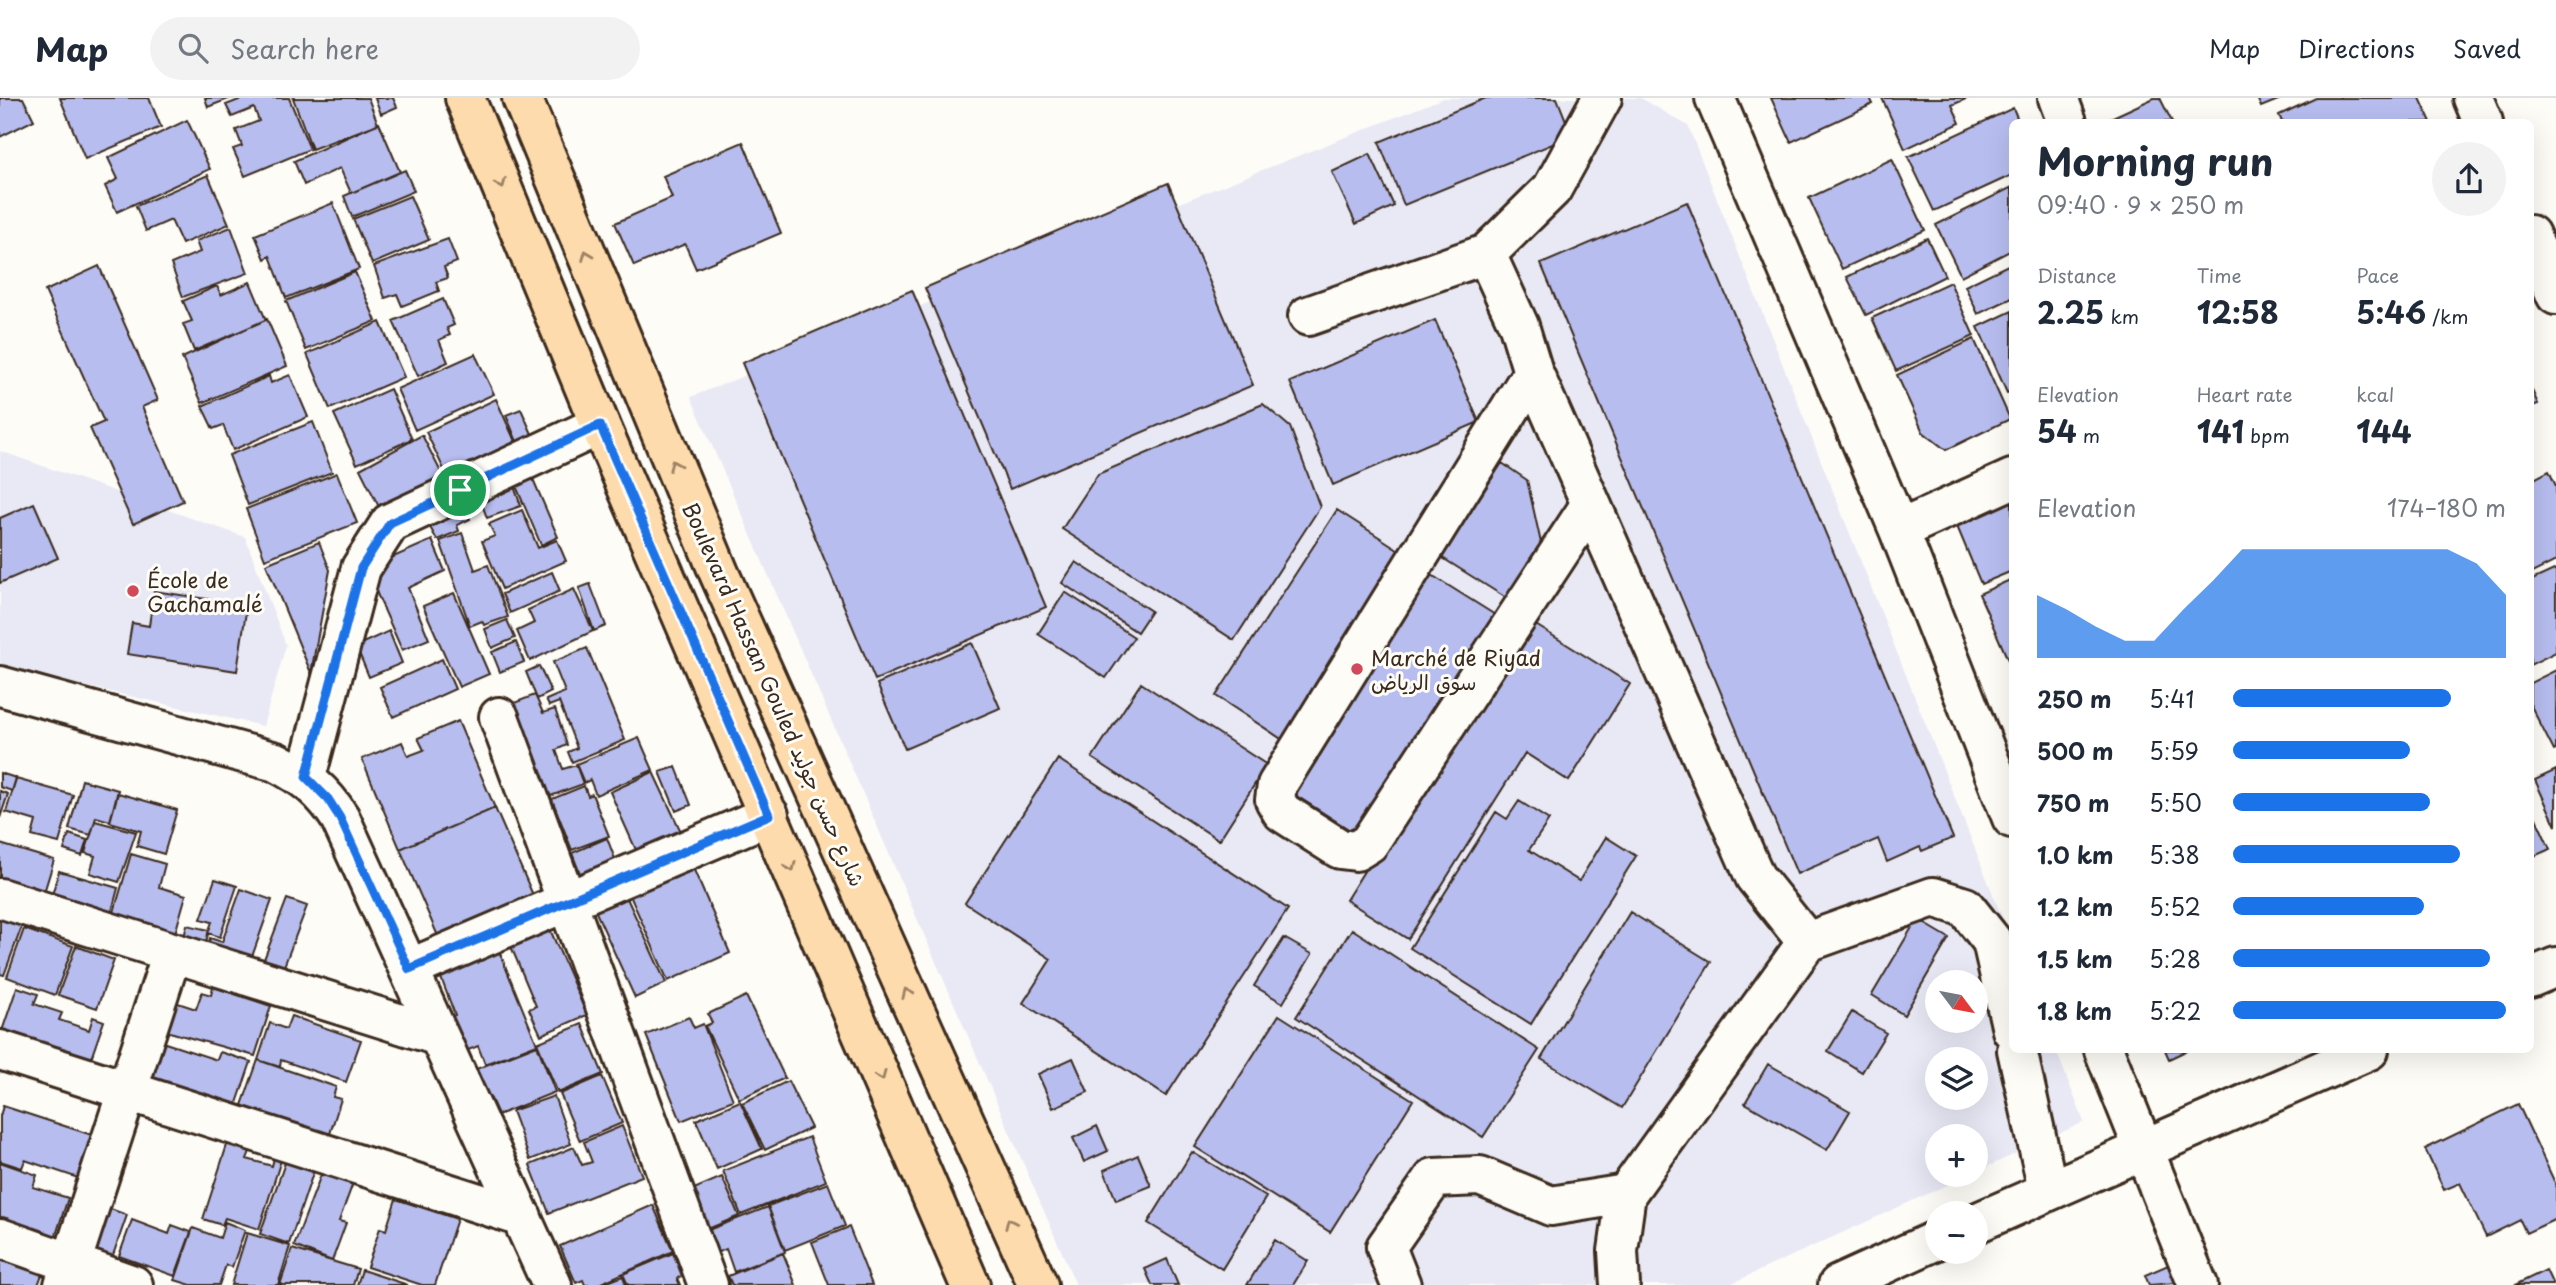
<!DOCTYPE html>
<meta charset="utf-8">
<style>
body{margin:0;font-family:"Playpen Sans","Playpen Sans Arabic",sans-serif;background:#f2f2f3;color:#1f2937;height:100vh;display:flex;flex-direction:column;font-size:26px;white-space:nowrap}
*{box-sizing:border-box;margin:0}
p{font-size:23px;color:#747a83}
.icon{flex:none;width:38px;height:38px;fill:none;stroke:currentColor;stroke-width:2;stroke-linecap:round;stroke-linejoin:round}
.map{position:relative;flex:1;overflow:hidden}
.details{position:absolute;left:2009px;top:21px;width:525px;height:934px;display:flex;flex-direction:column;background:#fff;border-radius:10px;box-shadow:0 7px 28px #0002}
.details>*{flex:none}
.needle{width:46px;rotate:122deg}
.buttons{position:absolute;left:1925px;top:872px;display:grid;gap:14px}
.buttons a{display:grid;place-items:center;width:63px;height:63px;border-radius:50%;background:#fff;box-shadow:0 7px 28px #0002;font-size:35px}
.pin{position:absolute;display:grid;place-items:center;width:60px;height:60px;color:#fff;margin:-30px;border:4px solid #fff;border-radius:50%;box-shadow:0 2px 7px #0007}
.round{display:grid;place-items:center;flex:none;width:74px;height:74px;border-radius:37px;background:#f2f2f3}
.head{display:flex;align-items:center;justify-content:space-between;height:119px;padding:0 28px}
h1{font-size:38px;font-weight:700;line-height:52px}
.stats{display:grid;grid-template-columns:repeat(3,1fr);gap:10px;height:119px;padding:7px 28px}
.stats div{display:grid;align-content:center}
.stats b{font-size:30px;font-weight:700}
.stats small{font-size:19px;font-weight:400}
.stats p{font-size:19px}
.chart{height:196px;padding:14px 28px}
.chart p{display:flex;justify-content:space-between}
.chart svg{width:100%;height:126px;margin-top:7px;fill:#1a73e8;opacity:.7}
ul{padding:0 28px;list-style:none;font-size:23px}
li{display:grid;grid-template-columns:112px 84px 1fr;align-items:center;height:52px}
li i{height:18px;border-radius:9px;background:#1a73e8}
header{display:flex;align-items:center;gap:42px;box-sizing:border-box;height:98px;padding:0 35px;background:#fff;border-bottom:2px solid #e0e1e3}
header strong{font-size:33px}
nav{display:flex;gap:38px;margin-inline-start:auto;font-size:24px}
.search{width:490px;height:63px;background:#f2f2f3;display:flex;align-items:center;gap:18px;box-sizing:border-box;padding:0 24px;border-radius:38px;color:#747a83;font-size:26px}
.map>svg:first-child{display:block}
</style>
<header>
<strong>Map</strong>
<div class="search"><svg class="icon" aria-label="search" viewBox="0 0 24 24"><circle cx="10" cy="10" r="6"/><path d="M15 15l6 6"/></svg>Search here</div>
<nav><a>Map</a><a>Directions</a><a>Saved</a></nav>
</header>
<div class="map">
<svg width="2556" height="1187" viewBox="0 0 2556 1187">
<rect width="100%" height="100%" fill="#fdfcf7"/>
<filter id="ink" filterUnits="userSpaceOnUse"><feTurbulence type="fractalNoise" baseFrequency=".0143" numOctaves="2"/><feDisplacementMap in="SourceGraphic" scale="14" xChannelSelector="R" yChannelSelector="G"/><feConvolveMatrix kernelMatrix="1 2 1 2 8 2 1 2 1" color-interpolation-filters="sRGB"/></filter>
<g filter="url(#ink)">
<path fill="#e8e9f5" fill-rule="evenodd" d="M1444,0H1641L1688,28L2012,844V952H2056L2084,1024L1976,1074V1038H1937V1076H1971L1728,1187H1076L691,299ZM1937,884H1976V922H1937ZM1937,961H1976V999H1937Z
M0,353L245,439L286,547L263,628L0,569Z"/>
<path fill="#b7bdef" stroke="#3b2a1e" stroke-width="2" d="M0,0H23L34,22L0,39Z
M60,0H149L161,29L85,61Z
M205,0H231L208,9Z
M244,0H289L310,51L245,78L233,51L242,48L236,32L259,23L254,10L232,19L226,7Z
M293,0H368L378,26L312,51Z
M375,0H393L397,9L381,16Z
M1486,0H1557L1572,38L1404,107L1379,44Z
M1771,0H1870L1873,6L1791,44Z
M1882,0H1968L1952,7L1960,25L1905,51Z
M2154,0H2160L2172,24H2102Z
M2257,0H2283L2261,9Z
M2316,0H2420L2431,24H2282L2279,17Z
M2013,10L2019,24H2012V77L1934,113L1908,59Z
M187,22L210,71L117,114L105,88L118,81L108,60Z
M379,25L400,74L351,95L340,70L304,87L294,63Z
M743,44L781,135L696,171L685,146L634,168L615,125L672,100L663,78Z
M1370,56L1394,108L1356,126L1332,74Z
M1892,61L1925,132L1842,171L1809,100Z
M405,72L414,93L352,119L344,98Z
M208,77L229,126L182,146L171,122L146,133L136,108Z
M1168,85L1253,287L1010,391L925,190Z
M2012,89V152L1961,178L1936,127Z
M410,98L429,142L372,166L353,121Z
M1687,104L1953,740L1922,753L1920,749L1887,764L1878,741L1797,776L1541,166Z
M333,105L359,171L286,200L270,158L265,161L255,137Z
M231,129L248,175L183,199L171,166L200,154L196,143Z
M1927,140L1945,178L1866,217L1847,179Z
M448,141L457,164L444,169L448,180L436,184L439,193L402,208L397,196L385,200L374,168Z
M2012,165V200L1978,216L1965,188Z
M99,168L158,302L142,309L183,403L133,426L90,330L104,324L45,193Z
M355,174L376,223L306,252L286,203Z
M250,184L266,222L194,253L183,226L192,223L183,203L217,188L221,197Z
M1950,184L1974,238L1896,273L1872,220Z
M912,192L1046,509L875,582L742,265Z
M443,201L454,227L447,230L450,237L439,242L448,264L418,278L393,223Z
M2012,213V292L2007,295L1978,229Z
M267,221L287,268L202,305L182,260Z
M1435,222L1479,324L1333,387L1290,284Z
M380,224L404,279L330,311L307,256Z
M1974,241L2010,321L1946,352L1923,334L1897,277Z
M475,256L494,296L415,332L397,291Z
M290,277L308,319L233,352L223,327L213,331L202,308L269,278L271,285Z
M2530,288L2538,306L2530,309Z
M390,291L412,341L357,366L334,316Z
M496,301L519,352L450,384L426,334Z
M1263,306L1290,329L1320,409L1234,542L1062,431L1098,376Z
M521,311L536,345L520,351L506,317Z
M313,324L332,374L248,407L229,357Z
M422,337L445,382L382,415L360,371Z
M1502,365L1527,382L1543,454L1511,503L1441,459Z
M2549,373L2556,388V463L2530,476V383Z
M337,375L357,425L265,461L246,411Z
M533,381L558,439L541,447L516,388Z
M512,383L521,408L487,420L478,395Z
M2012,397V473L1981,486L1954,421Z
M463,404L470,421L457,427L459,433L437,442L425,420Z
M34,405L58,460L0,485V420Z
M522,412L538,450L557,442L566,463L502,491L482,443L495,438L489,426Z
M1337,412L1407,457L1286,644L1216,598Z
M462,435L475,472L488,467L508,519L484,527L482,523L470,528L440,443Z
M432,442L445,473L408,490L429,541L402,552L366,471Z
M319,444L330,472L311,575L266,466Z
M1076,464L1151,513L1137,534L1062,485Z
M2556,471V554L2530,567V483Z
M552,474L560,493L510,515L502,496Z
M1430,476L1500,520L1361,739L1292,695Z
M2012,481V571L1979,496Z
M590,486L606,528L594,533L579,490Z
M574,491L593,533L530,563L517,533L534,525L528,512Z
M154,493L247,507L237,573L127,556L132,525L149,528Z
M1065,494L1134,539L1106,580L1038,536Z
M454,495L489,576L459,589L423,508Z
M1523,519L1630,586L1569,683L1525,655L1408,841L1346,802Z
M507,522L515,540L492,550L485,531Z
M389,533L402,565L369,579L356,548Z
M516,544L524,564L500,574L492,554Z
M972,545L1000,610L905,651L877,586Z
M587,550L625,642L572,664L568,654L577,650L559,604L549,608L546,602L565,594L553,564Z
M442,561L455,591L393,619L380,589Z
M539,568L551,594L537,601L526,574Z
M2556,572V652L2554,653L2530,606V585Z
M1141,585L1267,667L1219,742L1092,660Z
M535,597L543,615L555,611L567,647L556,652L563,671L576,667L583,686L548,699L514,605Z
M458,623L495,710L400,751L362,661L402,644L408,658L424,652L418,640Z
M639,640L653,672L596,697L590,682L584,685L576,666Z
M1058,661L1288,811L1166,998L1023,905L1051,861L965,805Z
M676,669L691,707L676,713L660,674Z
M2556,672V728L2535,682Z
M653,674L684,740L640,761L610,694Z
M0,675L16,680L12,693L0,689Z
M16,681L73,697L59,745L32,738L36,723L6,714Z
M82,682L118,692L110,723L96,719L91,737L69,731Z
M584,688L588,698L592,696L609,738L572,752L552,701Z
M0,693L8,696L0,720Z
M118,695L177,712L164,756L137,748L141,733L110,724Z
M1519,703L1549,722L1529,752L1579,783L1606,739L1636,758L1531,926L1410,850L1496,714L1507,721Z
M2530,707L2550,751L2530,760Z
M495,710L536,804L441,845L400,751Z
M95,723L136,734L119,784L90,775L95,758L85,755Z
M69,736L87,742L82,758L64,752Z
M607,740L618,769L583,783L572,755Z
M0,746L54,762L42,801L0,788Z
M131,756L165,766L159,789L186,797L172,846L110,828Z
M691,765L730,855L668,883L628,793Z
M59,773L118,790L109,824L49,807Z
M215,781L237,788L220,839L208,835L212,824L201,821Z
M241,791L272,802L248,870L206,854L210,840L222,844Z
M626,798L666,885L635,900L595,812Z
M287,801L307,808L283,871L263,864Z
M1630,814L1711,864L1622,1010L1541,961Z
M0,820L22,828L4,877L0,876Z
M1917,821L1949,840L1904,917L1872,897Z
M187,827L209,832L203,856L181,851Z
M549,829L587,917L541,937L529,911L536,908L510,846Z
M24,831L73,848L55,897L7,879Z
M1352,831L1539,952L1483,1039L1296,919Z
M1284,840L1312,856L1283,905L1254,888Z
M76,848L114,862L97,910L58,897Z
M499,853L537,946L485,966L478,948L456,957L442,922L455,917L440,877Z
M17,889L38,896L34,906L62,915L59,922L89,932L93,919L104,923L88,969L0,939Z
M213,889L271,908L255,958L159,931L169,902L196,911L202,894L211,897Z
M746,898L785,980L739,1001L705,928L712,925L708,916Z
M1852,914L1886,935L1862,974L1828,953Z
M1279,917L1413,1002L1330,1134L1195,1049Z
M291,918L361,942L346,984L281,962L280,969L258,962L270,925L286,931Z
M689,919L694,930L703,926L733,1002L681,1023L646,937Z
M582,926L603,976L558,995L537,945Z
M156,942L217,962L220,954L251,964L235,1011L143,980Z
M537,947L555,994L498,1017L491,1001L483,1004L471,973Z
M2165,952H2188L2169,961Z
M1073,960L1088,994L1053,1010L1038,976Z
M258,962L336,989L333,999L341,1001L328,1042L240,1013Z
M1768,966L1850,1013L1827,1052L1745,1005Z
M602,978L622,1025L580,1043L560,996Z
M788,983L811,1030L765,1052L742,1005Z
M554,998L571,1046L530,1062L512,1013Z
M740,1003L762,1051L717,1071L696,1022Z
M2518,1006L2556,1087V1121L2526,1135L2520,1122L2486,1139L2460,1085L2444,1092L2425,1051Z
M3,1008L92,1037L78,1080L25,1062L22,1070L0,1063V1018Z
M622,1028L642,1078L549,1115L530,1067L574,1049L582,1067L592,1064L584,1044Z
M1097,1028L1108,1053L1084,1064L1073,1040Z
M809,1039L826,1083L741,1117L723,1073Z
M228,1044L251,1051L247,1061L272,1068L274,1060L281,1062L259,1131L225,1120L222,1127L203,1121Z
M1192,1054L1266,1099L1222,1171L1148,1125Z
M1138,1057L1151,1088L1116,1102L1104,1072Z
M286,1062L314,1072L289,1146L260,1136Z
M0,1064L37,1077L33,1089L68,1100L55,1140L0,1122Z
M322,1074L353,1085L339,1123L346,1125L332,1163L294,1148Z
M722,1079L739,1118L703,1133L687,1094Z
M828,1085L845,1128L785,1152L768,1108Z
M396,1101L457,1121L435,1187H422L367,1169L380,1130L386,1132Z
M97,1106L127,1117L112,1160L82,1149Z
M653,1107L673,1153L597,1187H585L583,1182L576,1185L560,1148Z
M768,1109L785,1154L734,1174L726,1151L711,1157L703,1134Z
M132,1122L169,1136L172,1127L191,1134L175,1178L119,1158Z
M225,1124L245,1132L232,1169L226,1167L219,1187H191L175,1182L193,1130L220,1140Z
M849,1129L872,1187H829L812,1144Z
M247,1135L290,1148L278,1187H231Z
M1275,1142L1308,1163L1293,1187H1247Z
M292,1151L358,1171L353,1187H280Z
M673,1155L682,1178L677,1180L680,1187H628L623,1176Z
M783,1155L796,1187H732L728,1178Z
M0,1156L44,1171L38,1187H0Z
M1167,1161L1178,1187H1152L1145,1171Z
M2168,1167L2175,1185L2149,1187L2145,1177Z
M362,1172L408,1187H357Z
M2546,1172L2553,1187H2515Z
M623,1178L626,1187H600Z"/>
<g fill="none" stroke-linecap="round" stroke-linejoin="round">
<g stroke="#3b2a1e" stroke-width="44">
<path id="minor" d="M1715,0L1899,432L2012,720
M2058,0L2067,24
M2473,0L2483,24
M2530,137L2556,197
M1308,218L1486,156
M1533,274L1277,687L1275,702L1282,714L1340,751L1356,753L1369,745L1591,406
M1899,432L2012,381
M0,588L276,664C305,679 323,693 340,720L552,1187
M499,619L708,1187
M306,679L361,470L390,425L600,327
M0,800L439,938
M1807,844L1933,799L1965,809L1992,843L2012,932
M409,871L769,717
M2530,880L2556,869
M0,952L522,1119
M2017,952L2048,1092
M2104,952L2198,1187
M1976,1125L2369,952
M0,1140L133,1187
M64,1187L172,855
M1401,1187L1386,1149L1434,1080L1480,1078L1551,1108L1626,1096L1807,844L1755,779L1533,274L1519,228L1486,156L1552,91L1602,0
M1620,1187L1618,1153L1626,1096
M1838,1187L1937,1142"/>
</g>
<g stroke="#3b2a1e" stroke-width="44">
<path id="major" d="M465,0L600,327L970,1187
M522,0L719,475L1038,1187"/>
</g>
<use href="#minor" stroke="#fdfcf7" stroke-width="38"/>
<use href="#major" stroke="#fedbac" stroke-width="38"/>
</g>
<defs><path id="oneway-chevron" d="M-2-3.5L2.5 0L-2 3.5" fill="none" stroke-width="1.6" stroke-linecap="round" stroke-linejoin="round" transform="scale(1.75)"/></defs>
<g stroke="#9c8265">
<use href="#oneway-chevron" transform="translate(501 86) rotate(68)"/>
<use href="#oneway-chevron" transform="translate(587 157) rotate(-112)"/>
<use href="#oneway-chevron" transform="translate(674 367) rotate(-113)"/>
<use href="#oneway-chevron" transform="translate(791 769) rotate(67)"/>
<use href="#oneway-chevron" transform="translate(907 895) rotate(-114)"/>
<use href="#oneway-chevron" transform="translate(881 978) rotate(67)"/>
<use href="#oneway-chevron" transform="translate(1010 1125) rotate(-114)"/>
</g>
</g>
<g fill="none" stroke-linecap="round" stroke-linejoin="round" filter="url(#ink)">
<g stroke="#fff" stroke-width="14">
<path id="route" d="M600,327L769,717L409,871L340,720L328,701L306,679L361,470L390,425Z"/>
</g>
<use href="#route" stroke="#1a73e8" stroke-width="9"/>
</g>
<g fill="#d1495b" stroke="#fdfcf7" stroke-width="2.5">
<circle cx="133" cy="493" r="7"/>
<circle cx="1357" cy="571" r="7"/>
</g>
<g text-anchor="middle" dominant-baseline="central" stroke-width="6" stroke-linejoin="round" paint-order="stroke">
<g font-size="21" fill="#3b2a1e" stroke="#fdfcf7" text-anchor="start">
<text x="147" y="481">École de<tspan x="147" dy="24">Gachamalé</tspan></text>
<text x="1371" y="559">Marché de Riyad<tspan x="1371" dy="24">سوق الرياض</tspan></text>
</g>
<g font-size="21" fill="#3b2a1e" stroke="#fdfcf7">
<text transform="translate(775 596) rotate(66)">Boulevard Hassan Gouled شارع حسن جوليد</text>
</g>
</g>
</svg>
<div class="buttons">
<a><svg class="needle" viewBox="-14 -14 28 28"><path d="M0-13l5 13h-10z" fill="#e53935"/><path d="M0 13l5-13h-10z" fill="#747a83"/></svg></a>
<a><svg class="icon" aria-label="layers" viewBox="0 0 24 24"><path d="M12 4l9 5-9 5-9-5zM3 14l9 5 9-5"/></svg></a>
<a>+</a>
<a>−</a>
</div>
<div class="pin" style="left:460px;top:392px;background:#1e9e55"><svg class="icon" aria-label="arrive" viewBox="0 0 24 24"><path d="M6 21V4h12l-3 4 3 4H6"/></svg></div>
<section class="details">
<div class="head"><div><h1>Morning run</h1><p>09:40 · 9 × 250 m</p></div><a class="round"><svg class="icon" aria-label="share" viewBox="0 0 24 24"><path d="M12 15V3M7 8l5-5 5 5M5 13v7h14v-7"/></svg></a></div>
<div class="stats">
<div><p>Distance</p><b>2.25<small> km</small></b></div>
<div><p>Time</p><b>12:58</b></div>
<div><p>Pace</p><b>5:46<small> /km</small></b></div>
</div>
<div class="stats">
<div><p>Elevation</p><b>54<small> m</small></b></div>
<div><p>Heart rate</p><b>141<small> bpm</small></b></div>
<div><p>kcal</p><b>144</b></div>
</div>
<div class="chart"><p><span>Elevation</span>174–180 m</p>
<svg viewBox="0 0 160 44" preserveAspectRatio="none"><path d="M0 44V22L10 27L20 33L30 38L40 38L50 27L60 17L70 6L80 6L90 6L100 6L110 6L120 6L130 6L140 6L150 11L160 22V44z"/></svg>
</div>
<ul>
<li><b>250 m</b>5:41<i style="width:80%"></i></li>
<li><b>500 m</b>5:59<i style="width:65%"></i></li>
<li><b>750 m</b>5:50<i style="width:72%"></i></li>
<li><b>1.0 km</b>5:38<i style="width:83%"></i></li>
<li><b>1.2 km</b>5:52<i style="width:70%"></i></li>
<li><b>1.5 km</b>5:28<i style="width:94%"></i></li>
<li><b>1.8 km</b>5:22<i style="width:100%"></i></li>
</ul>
</section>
</div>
